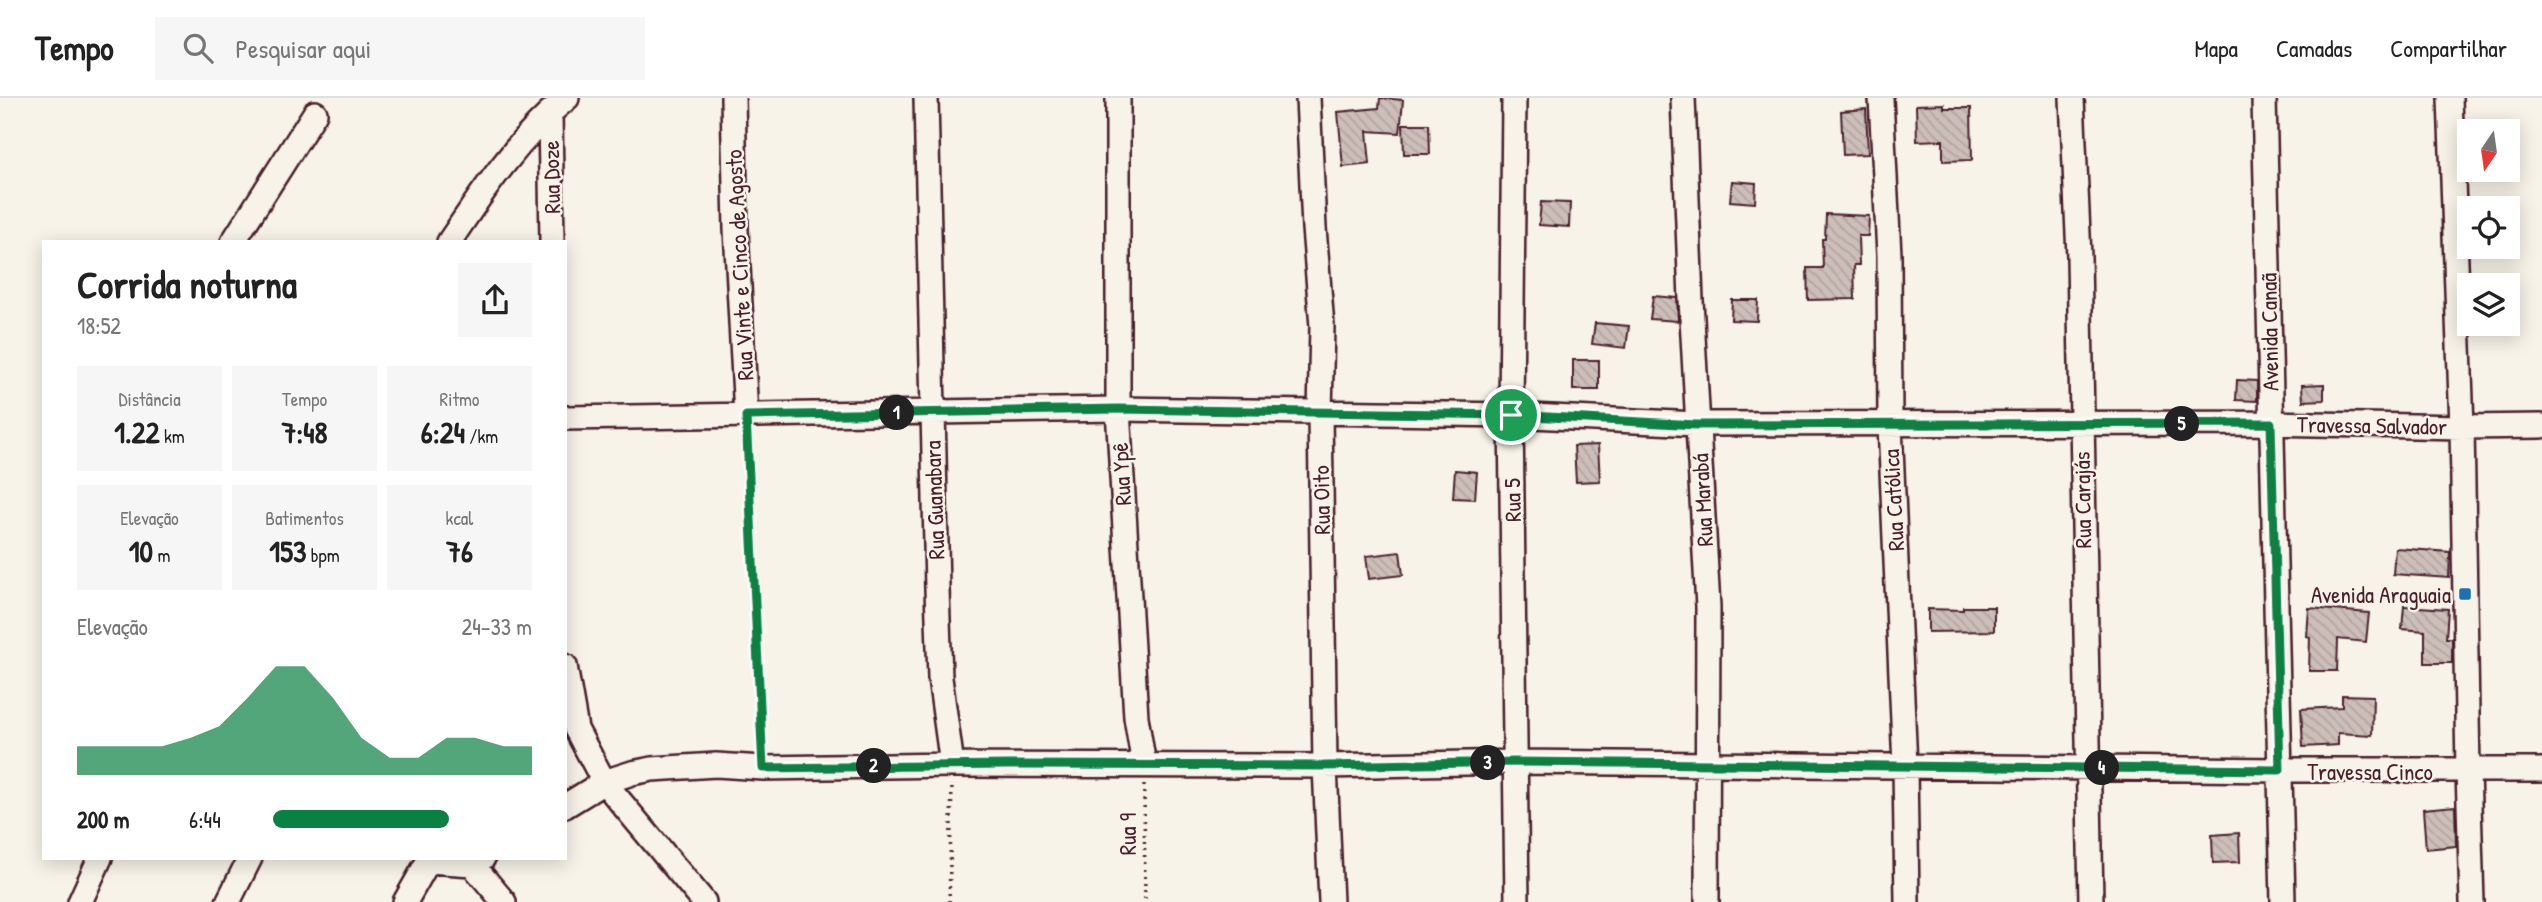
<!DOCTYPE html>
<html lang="pt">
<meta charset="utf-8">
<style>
body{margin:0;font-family:"Patrick Hand",sans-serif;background:#f6f6f6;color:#222;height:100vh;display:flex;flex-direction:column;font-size:26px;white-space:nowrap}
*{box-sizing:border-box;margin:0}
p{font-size:23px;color:#767676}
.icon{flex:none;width:38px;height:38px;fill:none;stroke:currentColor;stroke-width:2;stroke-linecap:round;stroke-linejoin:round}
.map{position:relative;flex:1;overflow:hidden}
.drawer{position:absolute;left:42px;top:142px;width:525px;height:620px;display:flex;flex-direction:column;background:#fff;border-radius:0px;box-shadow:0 4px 18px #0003}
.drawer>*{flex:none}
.needle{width:46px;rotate:193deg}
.buttons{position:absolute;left:2457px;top:21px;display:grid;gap:14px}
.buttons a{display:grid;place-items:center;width:63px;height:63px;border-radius:0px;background:#fff;box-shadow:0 4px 18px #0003;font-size:35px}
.pin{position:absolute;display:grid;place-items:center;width:60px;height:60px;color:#fff;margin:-30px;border:4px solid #fff;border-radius:50%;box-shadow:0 2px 7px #0007}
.km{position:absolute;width:35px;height:35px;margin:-18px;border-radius:50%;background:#222;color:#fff;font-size:19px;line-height:35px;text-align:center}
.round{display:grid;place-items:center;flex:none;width:74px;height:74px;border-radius:0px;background:#f6f6f6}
.headline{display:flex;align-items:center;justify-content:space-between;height:119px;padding:0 35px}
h1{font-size:38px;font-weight:700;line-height:52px}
.stats{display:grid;grid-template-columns:repeat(3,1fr);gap:10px;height:119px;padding:7px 35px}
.stats div{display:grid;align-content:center;border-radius:0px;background:#f6f6f6;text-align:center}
.stats b{font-size:30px;font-weight:700}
.stats small{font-size:19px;font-weight:400}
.stats p{font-size:19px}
.chart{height:196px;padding:14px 35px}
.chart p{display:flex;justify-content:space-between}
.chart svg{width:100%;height:126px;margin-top:7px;fill:#0b8043;opacity:.7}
ul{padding:0 35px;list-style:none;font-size:23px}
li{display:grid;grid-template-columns:112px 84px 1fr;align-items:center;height:52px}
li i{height:18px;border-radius:9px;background:#0b8043}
header{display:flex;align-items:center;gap:42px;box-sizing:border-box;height:98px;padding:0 35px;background:#fff;border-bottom:2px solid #e0e0e0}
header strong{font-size:33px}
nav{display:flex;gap:38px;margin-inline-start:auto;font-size:24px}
.search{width:490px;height:63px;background:#f6f6f6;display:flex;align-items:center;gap:18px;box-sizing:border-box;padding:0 24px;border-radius:0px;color:#767676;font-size:26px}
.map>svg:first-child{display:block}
</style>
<header>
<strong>Tempo</strong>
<div class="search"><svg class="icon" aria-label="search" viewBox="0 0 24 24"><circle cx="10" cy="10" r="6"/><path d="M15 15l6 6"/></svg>Pesquisar aqui</div>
<nav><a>Mapa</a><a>Camadas</a><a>Compartilhar</a></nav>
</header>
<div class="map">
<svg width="2542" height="804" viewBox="0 0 2542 804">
<defs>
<pattern id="building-back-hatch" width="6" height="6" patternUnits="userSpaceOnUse" patternTransform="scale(1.75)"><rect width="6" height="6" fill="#ccbfb9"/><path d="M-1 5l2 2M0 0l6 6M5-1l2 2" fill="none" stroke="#b1a49f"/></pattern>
</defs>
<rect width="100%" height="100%" fill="#f7f3e8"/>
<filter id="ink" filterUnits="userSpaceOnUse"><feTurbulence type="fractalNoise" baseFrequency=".0143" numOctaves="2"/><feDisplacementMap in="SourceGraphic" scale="14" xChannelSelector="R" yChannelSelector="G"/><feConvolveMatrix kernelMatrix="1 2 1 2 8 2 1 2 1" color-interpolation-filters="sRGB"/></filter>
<g filter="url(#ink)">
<path fill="url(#building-back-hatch)" stroke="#4a1f2b" stroke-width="2" d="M1380,0L1403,2L1400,35L1367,33L1370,66L1343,69L1338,14L1379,10Z
M1944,6V10H1971L1972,62L1943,63V42L1917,43L1916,7Z
M1866,11L1868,56L1843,57L1841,13Z
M1403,26H1429L1430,56H1404Z
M1732,83L1756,85L1755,105L1730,103Z
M1541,104L1570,105L1569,129L1539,127Z
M1826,116L1869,118L1868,138H1858L1859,167H1854L1855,201L1808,202L1807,170H1823L1822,141H1825Z
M1653,198L1677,200L1678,223L1650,221Z
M1732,202H1758L1757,223L1731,222Z
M1595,225L1629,228L1626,250L1592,246Z
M1573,262H1599V292H1573Z
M2237,282L2257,283V303L2236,302Z
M2324,286V302L2303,303L2302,287Z
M1598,347L1600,383L1576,384L1574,348Z
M1455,372L1477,374L1475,401L1453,400Z
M2395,450L2450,454L2449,480L2393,476Z
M1400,454L1403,477L1369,481L1366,458Z
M2404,508L2448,511L2446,540H2452V565H2425V533L2402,531Z
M1963,509H1994V533L1928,534V511L1963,512Z
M2309,510L2369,515L2366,544L2338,541L2337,573H2309L2310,539L2307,538Z
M2342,597L2373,598L2372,637L2338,635V647L2303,649L2301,611L2342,609Z
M2455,708L2456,748L2426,751L2423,711Z
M2239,735L2240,764L2213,765L2212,737Z"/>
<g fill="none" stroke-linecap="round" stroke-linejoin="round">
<g stroke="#4a1f2b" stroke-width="28">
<path id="minor" d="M733,0L736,131L746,318
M926,0L937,491L940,580L952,667
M1118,0V311L1136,619L1144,667
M1308,0L1314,130L1322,228L1320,315L1325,668L1331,804
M1514,0L1511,317L1517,804
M1683,0L1691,202L1708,509L1707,804
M1881,0L1889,157L1890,327L1905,668L1907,804
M2072,0L2079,159L2091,804
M2264,0L2283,804
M2450,0L2462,329L2468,673L2472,804
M550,14L552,144
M233,144L315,15
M449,144C483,93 519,39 567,0
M565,320L1118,311L1511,317L1697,326L2271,325L2462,329L2542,328
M565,568L576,631L604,684L704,804
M565,708L604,684L632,675L652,671L716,667L763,670L952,667L1325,668L1515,664L2280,672H2542
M429,763L472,766L483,760
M472,766L504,804
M80,804L100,760
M228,804L250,760
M405,804L430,760"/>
</g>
<path stroke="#4a1f2b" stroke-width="3.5" stroke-dasharray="2 5" stroke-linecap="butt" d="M747,338L762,648
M1144,687L1145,804
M949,804L952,687"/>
<use href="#minor" stroke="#f7f3e8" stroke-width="23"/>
</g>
</g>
<g fill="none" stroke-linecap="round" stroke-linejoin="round" filter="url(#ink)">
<g stroke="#fff" stroke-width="14">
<path id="route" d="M1118,311L1511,317L1697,327L2271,325L2280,672L1515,664L1325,668L1008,667L763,670L746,318Z"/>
</g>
<use href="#route" stroke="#0b8043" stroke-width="9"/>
</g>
<rect fill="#1f6fb2" stroke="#f7f3e8" stroke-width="2.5" x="2458" y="489" width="14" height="14" rx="3.5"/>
<g text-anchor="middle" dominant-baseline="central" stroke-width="5" stroke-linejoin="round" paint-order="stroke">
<g font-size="23" fill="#4a1f2b" stroke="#f7f3e8">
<text transform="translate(551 79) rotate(-91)">Rua Doze</text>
<text transform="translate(739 167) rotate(-93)">Rua Vinte e Cinco de Agosto</text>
<text transform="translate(2269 234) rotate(-91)">Avenida Canaã</text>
<text transform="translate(2372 327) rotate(1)">Travessa Salvador</text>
<text transform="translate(1121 376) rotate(-93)">Rua Ypê</text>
<text transform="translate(934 402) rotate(-92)">Rua Guanabara</text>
<text transform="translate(1321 402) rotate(-91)">Rua Oito</text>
<text transform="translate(1512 402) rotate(-91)">Rua 5</text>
<text transform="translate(1702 402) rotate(-93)">Rua Marabá</text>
<text transform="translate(1893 402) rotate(-93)">Rua Católica</text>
<text transform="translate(2082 402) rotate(-91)">Rua Carajás</text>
<text x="2370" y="673">Travessa Cinco</text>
<text transform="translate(1127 736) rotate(-90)">Rua 9</text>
</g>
<g font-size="23" fill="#4a1f2b" stroke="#f7f3e8" text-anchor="end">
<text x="2451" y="496">Avenida Araguaia</text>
</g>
</g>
</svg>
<div class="buttons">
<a><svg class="needle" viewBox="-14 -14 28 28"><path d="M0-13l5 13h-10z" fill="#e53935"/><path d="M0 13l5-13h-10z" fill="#767676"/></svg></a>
<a><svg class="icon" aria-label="locate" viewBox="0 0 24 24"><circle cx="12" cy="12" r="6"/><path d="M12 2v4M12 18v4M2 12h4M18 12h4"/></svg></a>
<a><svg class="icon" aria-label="layers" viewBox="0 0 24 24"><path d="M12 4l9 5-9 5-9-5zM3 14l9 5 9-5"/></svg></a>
</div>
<div class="pin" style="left:1511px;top:317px;background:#1e9e55"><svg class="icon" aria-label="arrive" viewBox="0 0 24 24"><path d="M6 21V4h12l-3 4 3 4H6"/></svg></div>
<b class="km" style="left:897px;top:315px">1</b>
<b class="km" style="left:874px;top:668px">2</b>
<b class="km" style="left:1488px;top:665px">3</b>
<b class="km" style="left:2102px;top:670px">4</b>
<b class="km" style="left:2182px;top:326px">5</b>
<section class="drawer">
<div class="headline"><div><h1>Corrida noturna</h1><p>18:52</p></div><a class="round"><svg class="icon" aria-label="share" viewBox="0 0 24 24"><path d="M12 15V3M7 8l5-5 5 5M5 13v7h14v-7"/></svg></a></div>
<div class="stats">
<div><p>Distância</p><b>1.22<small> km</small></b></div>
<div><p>Tempo</p><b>7:48</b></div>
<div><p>Ritmo</p><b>6:24<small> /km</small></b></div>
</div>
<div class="stats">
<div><p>Elevação</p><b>10<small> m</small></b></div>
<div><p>Batimentos</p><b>153<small> bpm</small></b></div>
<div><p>kcal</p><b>76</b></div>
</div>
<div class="chart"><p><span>Elevação</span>24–33 m</p>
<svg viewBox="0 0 160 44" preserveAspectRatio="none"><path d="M0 44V34L10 34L20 34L30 34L40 31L50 27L60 17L70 6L80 6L90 17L100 31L110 38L120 38L130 31L140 31L150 34L160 34V44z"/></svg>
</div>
<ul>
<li><b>200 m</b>6:44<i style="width:68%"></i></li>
</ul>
</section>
</div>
